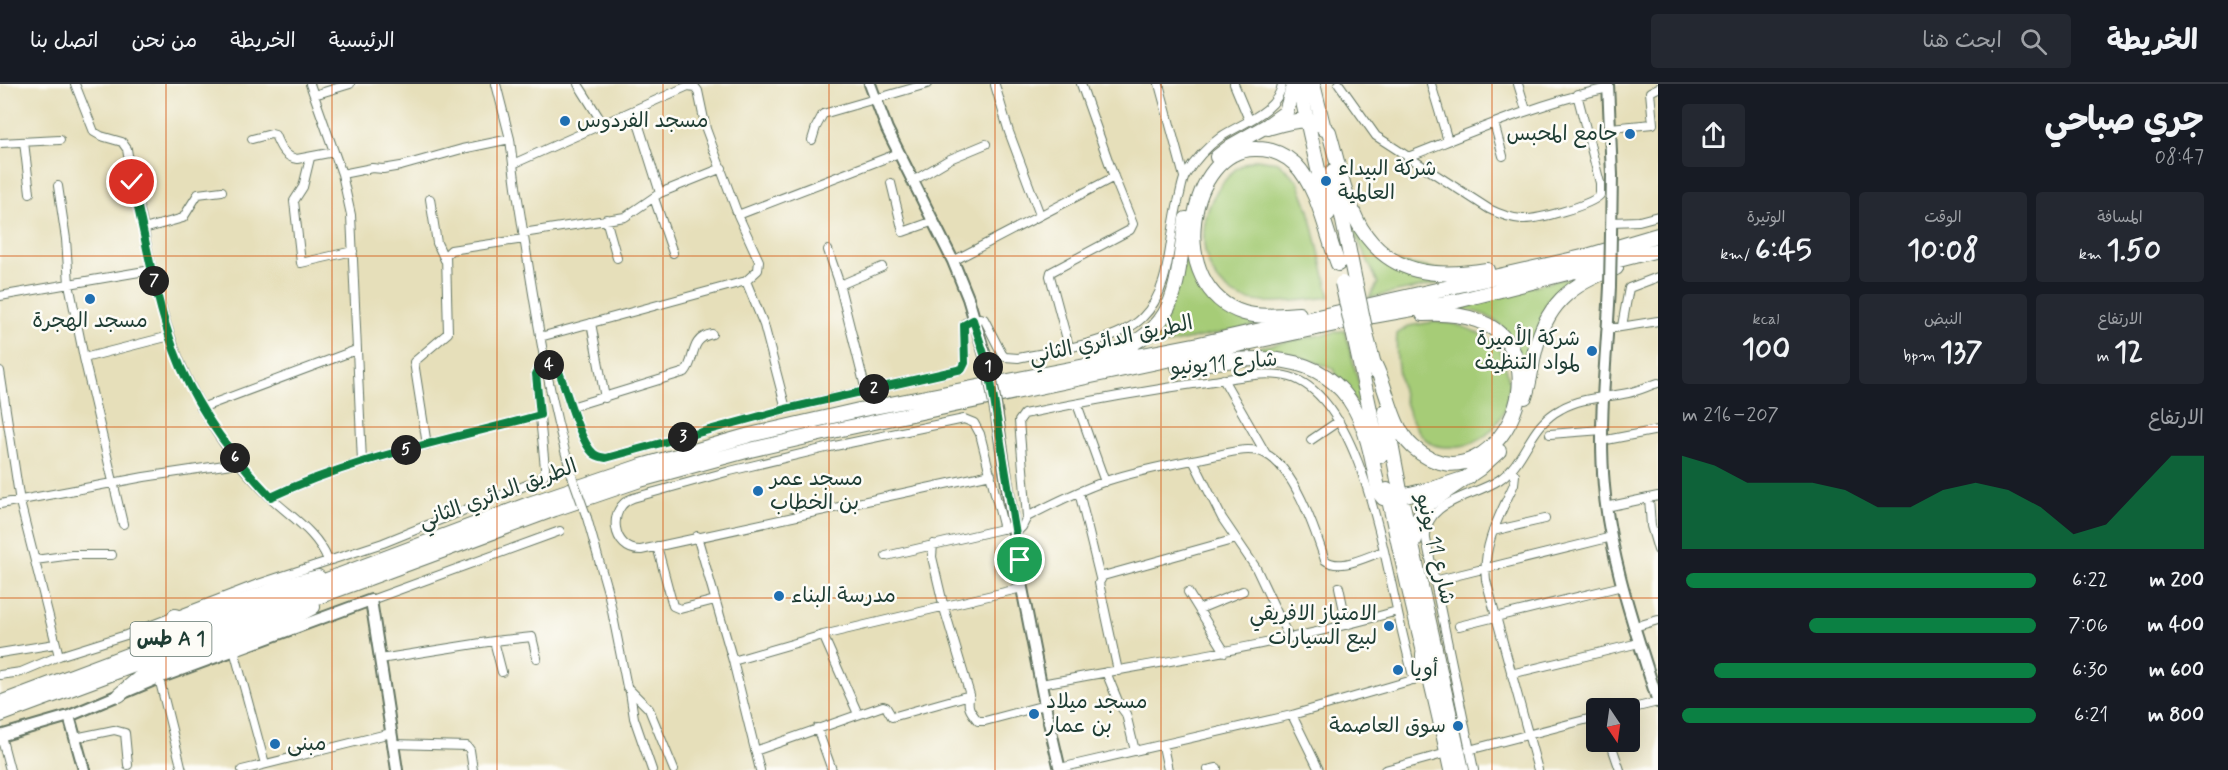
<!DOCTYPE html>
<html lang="ar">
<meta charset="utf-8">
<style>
body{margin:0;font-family:Mynerve,"Playpen Sans Arabic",sans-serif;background:#242831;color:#f1f3f6;direction:rtl;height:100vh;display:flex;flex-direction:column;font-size:22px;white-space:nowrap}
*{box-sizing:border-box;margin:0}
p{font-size:20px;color:#9ea1a6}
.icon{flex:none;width:33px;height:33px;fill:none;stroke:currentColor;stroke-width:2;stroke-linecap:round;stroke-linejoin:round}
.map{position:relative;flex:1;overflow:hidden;direction:ltr}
.side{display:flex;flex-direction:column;background:#171b24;width:570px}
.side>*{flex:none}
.needle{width:39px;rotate:167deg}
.fabs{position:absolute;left:1586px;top:614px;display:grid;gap:12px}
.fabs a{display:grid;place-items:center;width:54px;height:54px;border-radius:6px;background:#171b24;box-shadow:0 6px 24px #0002;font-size:30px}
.pin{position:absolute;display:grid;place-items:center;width:51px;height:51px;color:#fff;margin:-26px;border:3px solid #fff;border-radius:50%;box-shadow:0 2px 6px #0007}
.km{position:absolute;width:30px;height:30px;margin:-15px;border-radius:50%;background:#222;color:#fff;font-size:16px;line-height:30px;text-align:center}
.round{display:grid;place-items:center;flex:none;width:63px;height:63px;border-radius:6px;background:#242831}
.headline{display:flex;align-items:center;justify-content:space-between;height:102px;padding:0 24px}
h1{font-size:33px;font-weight:700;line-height:45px}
.metrics{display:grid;grid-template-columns:repeat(3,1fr);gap:9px;height:102px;padding:6px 24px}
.metrics div{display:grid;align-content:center;border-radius:6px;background:#242831;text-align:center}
.metrics b{font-size:30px;font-weight:700}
.metrics small{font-size:16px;font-weight:400}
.metrics p{font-size:16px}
.chart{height:168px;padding:12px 24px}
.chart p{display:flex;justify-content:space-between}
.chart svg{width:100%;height:108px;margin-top:6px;fill:#0b8043;opacity:.7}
ul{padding:0 24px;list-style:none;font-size:20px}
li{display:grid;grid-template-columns:96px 72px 1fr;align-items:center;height:45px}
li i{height:15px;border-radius:8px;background:#0b8043}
header{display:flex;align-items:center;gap:36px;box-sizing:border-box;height:84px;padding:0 30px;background:#171b24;border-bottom:2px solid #363941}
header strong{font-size:28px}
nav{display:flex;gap:33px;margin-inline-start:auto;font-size:21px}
.search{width:420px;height:54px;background:#242831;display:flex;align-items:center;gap:15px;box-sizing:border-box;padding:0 21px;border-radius:6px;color:#9ea1a6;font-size:22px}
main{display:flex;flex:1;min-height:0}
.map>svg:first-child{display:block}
</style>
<header>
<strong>الخريطة</strong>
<div class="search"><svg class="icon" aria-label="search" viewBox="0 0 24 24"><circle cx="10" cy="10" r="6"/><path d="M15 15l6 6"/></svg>ابحث هنا</div>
<nav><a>الرئيسية</a><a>الخريطة</a><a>من نحن</a><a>اتصل بنا</a></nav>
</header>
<main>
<section class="side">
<div class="headline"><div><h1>جري صباحي</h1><p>08:47</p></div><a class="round"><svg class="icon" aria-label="share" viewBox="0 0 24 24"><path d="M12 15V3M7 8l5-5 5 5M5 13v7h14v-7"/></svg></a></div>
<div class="metrics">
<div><p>المسافة</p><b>1.50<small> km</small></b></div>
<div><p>الوقت</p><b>10:08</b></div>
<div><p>الوتيرة</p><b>6:45<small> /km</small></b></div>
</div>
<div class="metrics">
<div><p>الارتفاع</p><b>12<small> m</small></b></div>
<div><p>النبض</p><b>137<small> bpm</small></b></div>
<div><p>kcal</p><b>100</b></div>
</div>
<div class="chart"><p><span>الارتفاع</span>207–216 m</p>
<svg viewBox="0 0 160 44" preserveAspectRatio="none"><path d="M0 44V6L10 10L20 17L30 17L40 17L50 20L60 27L70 27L80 20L90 17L100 20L110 27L120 38L130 34L140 20L150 6L160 6V44z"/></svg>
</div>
<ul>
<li><b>200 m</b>6:22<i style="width:99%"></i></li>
<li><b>400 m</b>7:06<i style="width:64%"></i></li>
<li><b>600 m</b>6:30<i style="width:91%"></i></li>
<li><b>800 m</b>6:21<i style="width:100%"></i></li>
</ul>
</section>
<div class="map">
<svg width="1658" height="686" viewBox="0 0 1658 686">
<rect width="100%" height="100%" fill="#fdfcf7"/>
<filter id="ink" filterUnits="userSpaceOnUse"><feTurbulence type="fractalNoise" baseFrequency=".0167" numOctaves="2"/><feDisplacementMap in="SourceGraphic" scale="12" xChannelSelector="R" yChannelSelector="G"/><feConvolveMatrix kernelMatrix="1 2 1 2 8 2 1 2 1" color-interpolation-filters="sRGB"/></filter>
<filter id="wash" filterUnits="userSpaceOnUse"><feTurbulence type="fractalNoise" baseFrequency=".008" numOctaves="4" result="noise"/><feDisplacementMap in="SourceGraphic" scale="24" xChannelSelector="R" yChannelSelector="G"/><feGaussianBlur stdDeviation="1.35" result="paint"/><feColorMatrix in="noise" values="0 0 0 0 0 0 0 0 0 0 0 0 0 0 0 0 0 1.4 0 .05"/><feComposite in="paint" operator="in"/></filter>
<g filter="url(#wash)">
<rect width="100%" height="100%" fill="#e6dfba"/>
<path fill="#a6cc77" stroke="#628456" stroke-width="1.5" d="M1256,75L1278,78L1298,97L1309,126L1330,213C1305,216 1253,225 1231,209C1194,182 1197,127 1226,95C1230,91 1234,85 1239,83C1244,79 1250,78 1256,75Z
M1352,136L1386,176L1473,192L1369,214L1378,199L1349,137Z
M1185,166L1191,169C1198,220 1225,231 1272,238L1121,270L1154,252Z
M1595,187L1547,220L1524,296C1521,269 1511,243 1485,231C1474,226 1460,225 1448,223Z
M1433,238C1457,237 1477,248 1498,260C1502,274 1510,290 1509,305C1506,334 1489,358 1460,362C1452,363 1439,364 1432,360C1404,344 1394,280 1397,250L1409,242Z
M1345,246L1368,336L1332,284L1286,268L1253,269L1260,263Z"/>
</g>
<g filter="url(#ink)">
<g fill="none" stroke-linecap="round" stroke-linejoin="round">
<g stroke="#657663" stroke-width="10">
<path id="street" d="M75,0L94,48L101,52L122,58L127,65C131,92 139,119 144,146C158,227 182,305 233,372C244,386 257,400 270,413C291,433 317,448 328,476
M310,0L342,90L351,131L362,378
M496,0L510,55L513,80
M578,0L603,40
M1159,0L1184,93
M1234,0L1249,36
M1339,0L1376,52L1489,125C1499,130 1510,134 1522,135C1536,136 1590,122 1600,111V99L1577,10
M1431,0L1448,57
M1518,0L1526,26
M995,1L1009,48L1040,131
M314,11L350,0
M634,26L660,109
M1494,39L1503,72
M1610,44L1653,40L1650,8L1658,4
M252,55L271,50L275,51C279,61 284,73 297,75L334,68
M812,56L816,43L823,30L927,0
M24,58L30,109
M0,59L60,56
M1408,73C1474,47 1539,19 1608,4
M310,74L303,103L294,117L301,179L353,167
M342,90L372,84L383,85L401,82L462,65L510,55
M913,97L950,75L986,60
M891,99L903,148L934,137
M58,102L66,155L69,200L151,186
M654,114L673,169
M430,115L437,159L445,176
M738,131L899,69
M606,135L617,174
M1611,138L1639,137L1658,132
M144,145L183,134L198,110L222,107
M523,149L625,133L660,109L722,84
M828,166L838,195L866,307
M953,177L1114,93
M746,197L764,241L786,325
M840,201L882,183
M0,212L69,200L84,274L123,440
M591,239L605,314
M1622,242L1629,204L1658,193
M1608,245L1658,237
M540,253L746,197L758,186L759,177L738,131L706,45L698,7L695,3L688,2L513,80L516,103C532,200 544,298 572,392
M1069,263L1050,192L1051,188L1130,146L1133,140L1114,93L1081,0
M84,274L170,252
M0,287L20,418L59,572
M1223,295L1266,370
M1077,320L1105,398
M571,323L685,288C696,276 689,254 712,250
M201,324L356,266
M1550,350L1602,346
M1311,356L1339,337
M1601,357L1658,346
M427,361L414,278L448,249L446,171L451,166L524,155
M1193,376L1222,434L1256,484L1289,554
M1511,385L1515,391L1514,400C1500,431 1482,461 1486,496L1538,686
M991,390L641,466C612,467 606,423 633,414L730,387L830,363L964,335L974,339L980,350L1004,445
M1079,408L1100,494
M271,413C356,373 450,356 540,331
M1649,414L1651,442L1658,466
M0,420L144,393L238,379
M1606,423L1658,412
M1027,433C1052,420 1078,407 1106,397C1139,386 1173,380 1208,373C1225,370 1249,361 1266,370C1295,385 1315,447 1325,476C1340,488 1367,472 1384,467
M587,434L609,512L627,603L649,625L674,686
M1493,447L1545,435
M1015,450L1022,443L1027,433L1019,337L1024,330C1087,317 1150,306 1213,297C1237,294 1266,286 1290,293C1358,313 1383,465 1397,525C1402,549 1408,572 1414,596
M697,452L733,577L760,686
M933,460L932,473L944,524L970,611
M657,462L673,522L680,525L715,516
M886,472L1006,444
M35,476L72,471H112
M1434,497L1612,453
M1339,503L1347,541
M1188,508L1225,568
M371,516L560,447
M1199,525L1243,507
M1459,542L1622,502
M1634,543L1658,536
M823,551L858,630
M494,557L532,553L537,574
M234,566L265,680
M0,569L55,560
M380,575L494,557L502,588
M733,577L823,551L1022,504
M1118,587L1099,499L1103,492L1236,455
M1106,588L1120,622L1126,630L1135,667
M1511,590L1639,559
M0,591L21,588L59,572L126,551L258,500L383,459L539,396L544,391L545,384L536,292C538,283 545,280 553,281L558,285C566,304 579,356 593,369C597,373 601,373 606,374L786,325L962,285L965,279L964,241L965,239L979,234L984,235L1002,270L1005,273L1018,274C1052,267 1118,258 1142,234C1173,204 1168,153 1179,114C1181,107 1182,98 1185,92C1194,77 1208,62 1222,52C1242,39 1279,27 1282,0
M159,594L182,686
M1041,600C1160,578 1280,561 1397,527
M630,608L634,634L652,686
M1629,625L1658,618
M1292,631L1319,686
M817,644L832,686
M1,652L10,686
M75,654L114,646L125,649L128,681
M1610,657L1620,686
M393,660L467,662L470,666L473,686
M1163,662L1168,686
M1469,666L1596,633
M755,667L883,622L886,623L892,633L970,611C966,623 971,628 978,637H985L1045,621
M1060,684L1292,631L1416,595L1420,591V570
M242,686L391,649
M1208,686L1217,684
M1385,686L1447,669
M1474,686L1426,455C1423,416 1474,413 1499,396C1527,377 1528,342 1561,325C1582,313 1605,314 1628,309C1638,307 1648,302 1658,299"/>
</g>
<g stroke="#657663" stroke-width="14">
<path id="secondary" d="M870,0L887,45L953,177L968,214L989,285
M1608,0L1612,91L1611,150
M1610,202C1607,269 1598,336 1604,402C1610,476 1636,548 1658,618
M997,332L1022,504L1045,621L1060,686
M69,632L84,686
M0,652L69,632L159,594L371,516L397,686"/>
</g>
<g stroke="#657663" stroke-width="16">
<path id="highway" d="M1299,0L1328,130
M1313,0L1324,45
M1268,44C1289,38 1313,29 1329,48C1337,76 1346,119 1361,144C1391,192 1437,194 1487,186
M1217,73L1231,62L1268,41L1286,28L1294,0
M1333,87L1355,197
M1299,230C1281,231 1261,234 1244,229C1163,204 1188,62 1257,65C1272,65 1284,70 1295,80C1318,103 1326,149 1338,180
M1367,254L1376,288
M1355,257L1380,372
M1099,273C1180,249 1175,207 1186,135
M1375,281C1388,306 1391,343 1413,363C1500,441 1597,220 1423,230
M1178,283C1241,275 1318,258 1355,325C1369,351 1373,381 1379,409L1383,414L1389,415L1435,404L1469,393
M1525,313C1530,299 1531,285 1534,271C1545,222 1569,200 1616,184
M1385,327L1401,412L1462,686
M1387,406C1406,500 1431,592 1451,686
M1415,456C1416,441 1418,431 1428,420L1479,385L1499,367
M175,532L183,535H195L286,501L318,493
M119,611L138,595L160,583L298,531L313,523
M0,619L529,420L638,383L750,351L859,326L1199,260L1587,172L1658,151
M0,631L555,425L640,396L750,366L846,344L1373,232L1457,217L1658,166"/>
</g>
<use href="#street" stroke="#fff" stroke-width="8"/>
<use href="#secondary" stroke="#fff" stroke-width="10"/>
<use href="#highway" stroke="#fff" stroke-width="14"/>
<g stroke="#657663" stroke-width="10" stroke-linecap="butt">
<path id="street-bridge" d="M572,392L587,434"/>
</g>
<g stroke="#657663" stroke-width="14" stroke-linecap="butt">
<path id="secondary-bridge" d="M1610,202L1611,150
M989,285L997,332"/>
</g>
<g stroke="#657663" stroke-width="16" stroke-linecap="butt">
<path id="highway-bridge" d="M1355,197L1367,254
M1342,199L1355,257"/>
</g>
<use href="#street-bridge" stroke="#fff" stroke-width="8"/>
<use href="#secondary-bridge" stroke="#fff" stroke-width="10"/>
<use href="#highway-bridge" stroke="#fff" stroke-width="14"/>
</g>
</g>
<g fill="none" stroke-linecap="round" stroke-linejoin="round" filter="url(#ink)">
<g stroke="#fff" stroke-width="12">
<path id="route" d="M132,98C146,154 154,211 174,266C194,322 230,370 271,413C355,373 450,356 540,331L536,290C540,281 551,278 558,285C566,304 579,356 593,369C597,373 601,373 606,374L786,325L962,285L965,279L964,241L973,236L989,285L1020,476"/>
</g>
<use href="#route" stroke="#0b8043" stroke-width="8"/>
</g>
<path fill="none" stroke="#d45610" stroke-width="1.5" stroke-opacity="0.55" d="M166,0V686M332,0V686M497,0V686M663,0V686M829,0V686M995,0V686M1161,0V686M1326,0V686M1492,0V686M0,172H1658M0,343H1658M0,514H1658"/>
<g fill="#1f6fb2" stroke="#fdfcf7" stroke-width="2">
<circle cx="565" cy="37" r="6"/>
<circle cx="1630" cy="50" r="6"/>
<circle cx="1326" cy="97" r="6"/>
<circle cx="90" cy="215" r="6"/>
<circle cx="1592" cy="267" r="6"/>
<circle cx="758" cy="407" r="6"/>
<circle cx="779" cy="512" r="6"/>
<circle cx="1389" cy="542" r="6"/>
<circle cx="1398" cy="586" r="6"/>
<circle cx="1034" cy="630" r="6"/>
<circle cx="1458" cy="642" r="6"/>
<circle cx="275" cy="660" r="6"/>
</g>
<g text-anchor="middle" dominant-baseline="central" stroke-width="5" stroke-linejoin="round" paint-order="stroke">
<rect fill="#fdfcf7" stroke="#62766e" stroke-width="1.5" x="130.5" y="538" width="81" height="34" rx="4.5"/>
<g font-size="20" font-weight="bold" fill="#1f3d34">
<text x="171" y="555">طس A 1</text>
</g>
<g font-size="21" fill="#1f3d34" stroke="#fdfcf7" text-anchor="start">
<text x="577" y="37">مسجد الفردوس</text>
<text x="1618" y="50" text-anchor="end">جامع المحبس</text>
<text x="1338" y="85">شركة البيداء<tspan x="1338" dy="24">العالمية</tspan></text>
<text x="90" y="237" text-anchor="middle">مسجد الهجرة</text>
<text x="1580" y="255" text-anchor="end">شركة الأميرة<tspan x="1580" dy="24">لمواد التنظيف</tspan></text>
<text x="770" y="395">مسجد عمر<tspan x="770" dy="24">بن الخطاب</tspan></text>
<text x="791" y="512">مدرسة البناء</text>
<text x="1377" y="530" text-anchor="end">الامتياز الافريقي<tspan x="1377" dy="24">لبيع السيارات</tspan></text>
<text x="1410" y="586">أويا</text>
<text x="1046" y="618">مسجد ميلاد<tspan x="1046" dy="24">بن عمار</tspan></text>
<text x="1446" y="642" text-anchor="end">سوق العاصمة</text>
<text x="287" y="660">مبنى</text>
</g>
<g font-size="21" fill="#1f3d34" stroke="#fdfcf7">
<text transform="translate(1111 256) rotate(-12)">الطريق الدائري الثاني</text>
<text transform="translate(1224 280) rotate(-5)">شارع 11يونيو</text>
<text transform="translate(498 410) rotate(-20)">الطريق الدائري الثاني</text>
<text transform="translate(1435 465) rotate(77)">شارع 11 يونيو</text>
</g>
</g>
</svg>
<div class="fabs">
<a><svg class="needle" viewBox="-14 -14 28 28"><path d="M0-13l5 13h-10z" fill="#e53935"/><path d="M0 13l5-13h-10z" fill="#9ea1a6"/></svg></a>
</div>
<div class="pin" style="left:1020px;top:476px;background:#1e9e55"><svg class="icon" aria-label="arrive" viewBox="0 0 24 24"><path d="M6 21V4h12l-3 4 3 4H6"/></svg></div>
<div class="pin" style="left:132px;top:98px;background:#d93025"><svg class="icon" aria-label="check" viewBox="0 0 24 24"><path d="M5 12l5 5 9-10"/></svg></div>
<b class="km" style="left:988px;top:283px">1</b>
<b class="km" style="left:874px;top:305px">2</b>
<b class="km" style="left:683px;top:353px">3</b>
<b class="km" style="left:549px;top:281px">4</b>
<b class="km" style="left:406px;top:366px">5</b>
<b class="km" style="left:235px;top:374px">6</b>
<b class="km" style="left:154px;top:197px">7</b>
</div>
</main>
